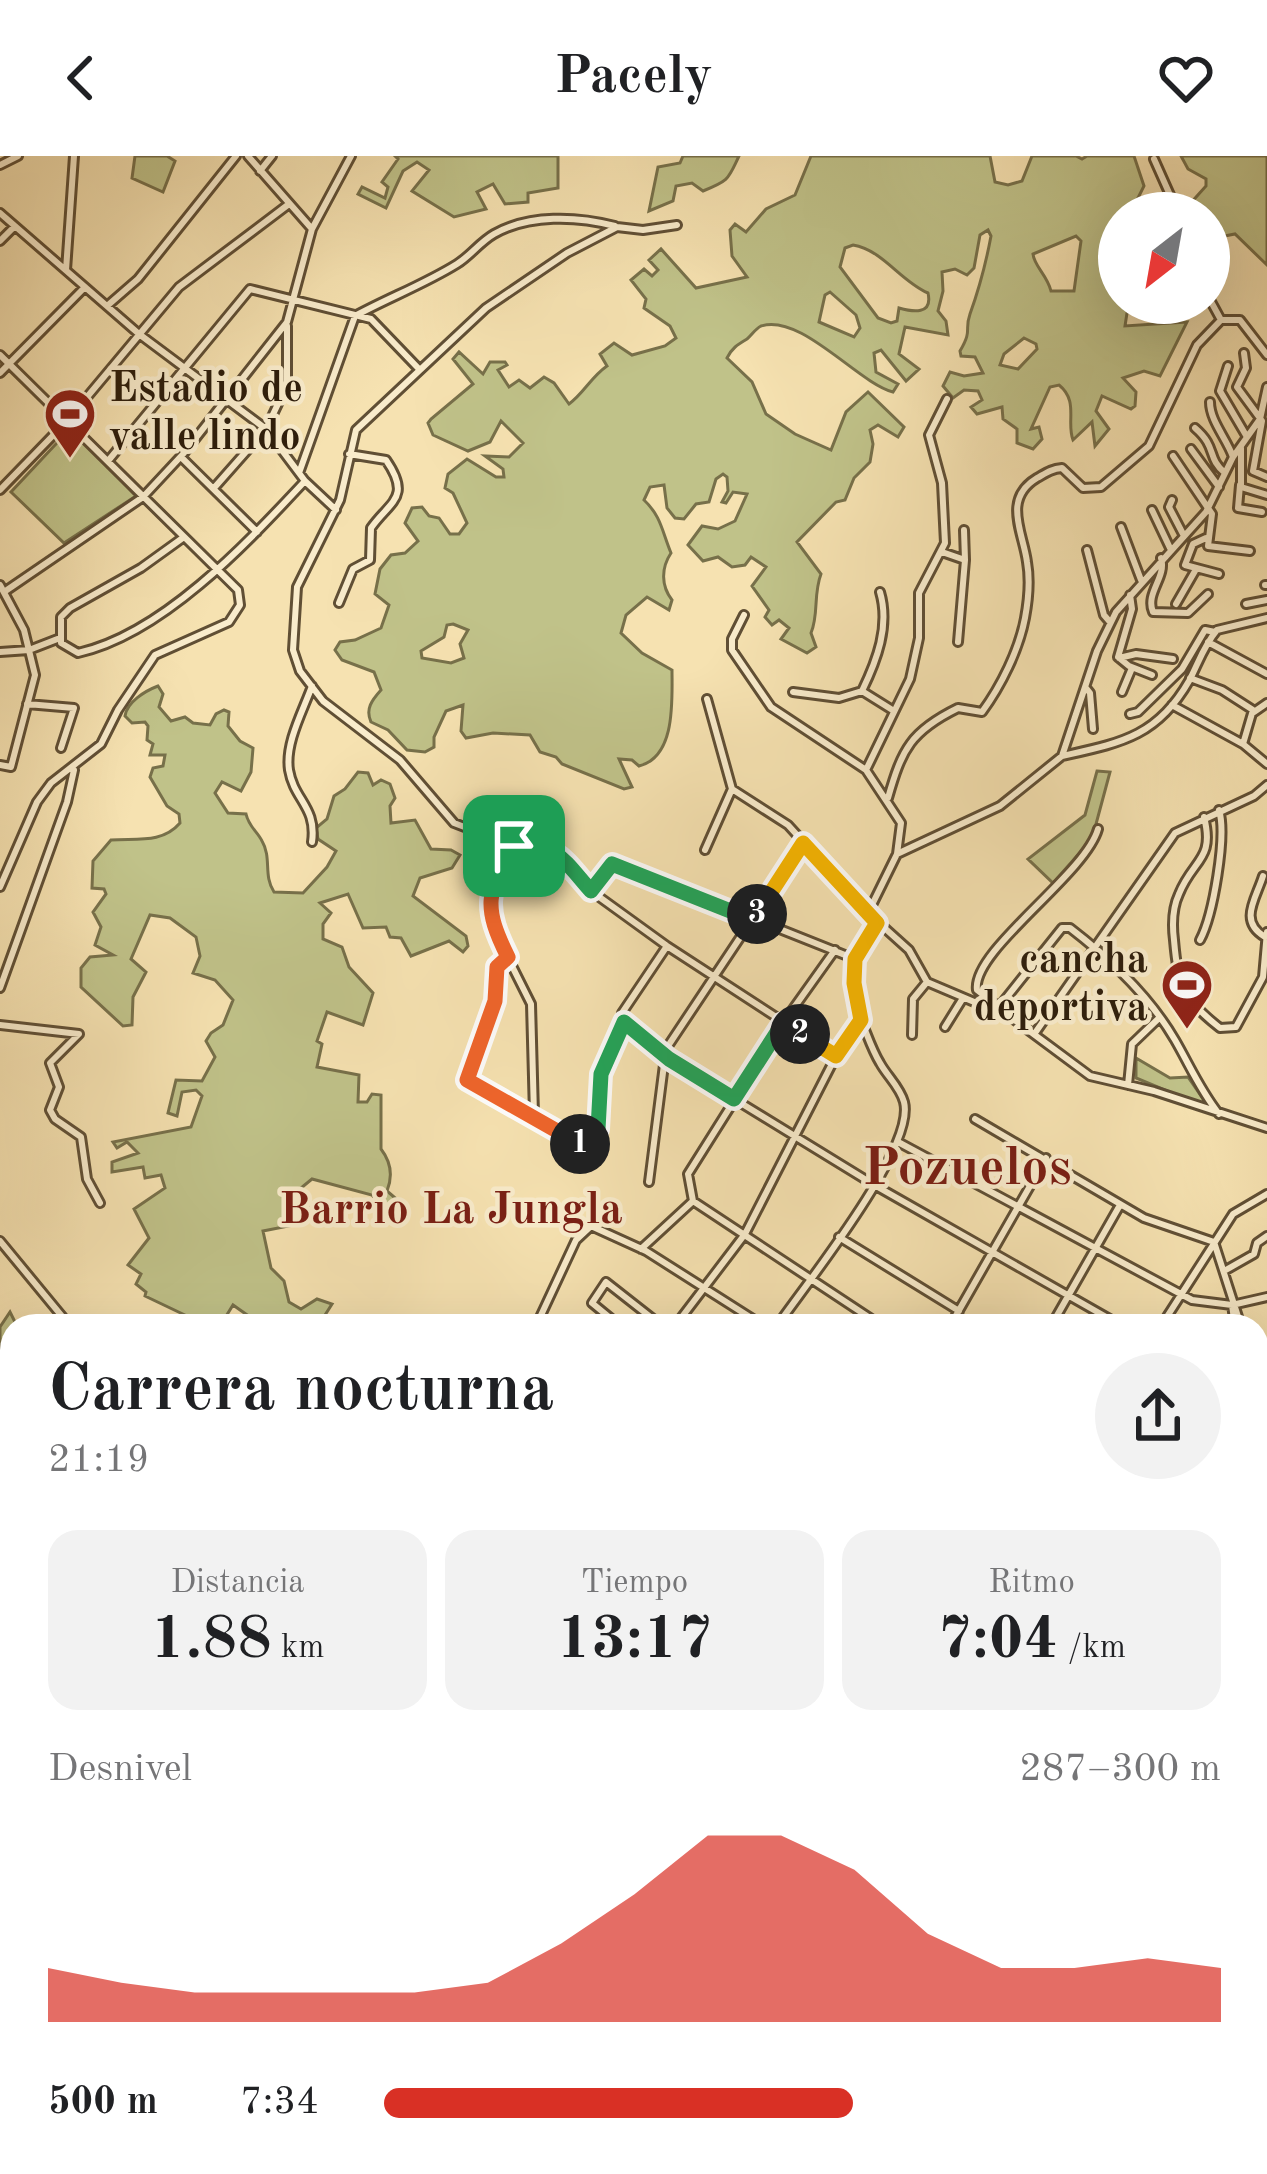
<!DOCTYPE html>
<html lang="es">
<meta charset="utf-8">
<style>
body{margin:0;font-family:"Old Standard TT",serif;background:#f2f2f2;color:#202124;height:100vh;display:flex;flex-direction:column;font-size:45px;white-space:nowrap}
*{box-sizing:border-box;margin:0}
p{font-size:39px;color:#757577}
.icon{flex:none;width:66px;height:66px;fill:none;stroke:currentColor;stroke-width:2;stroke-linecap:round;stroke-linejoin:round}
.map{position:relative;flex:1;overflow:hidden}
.side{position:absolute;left:0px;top:1158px;width:1269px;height:861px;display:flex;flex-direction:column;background:#fff;border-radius:36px 36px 0 0;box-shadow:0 12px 48px #0002}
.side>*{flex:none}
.needle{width:78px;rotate:211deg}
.controls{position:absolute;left:1098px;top:36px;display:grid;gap:24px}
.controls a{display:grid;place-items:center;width:132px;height:132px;border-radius:50%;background:#fff;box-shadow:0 12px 48px #0002;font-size:60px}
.pin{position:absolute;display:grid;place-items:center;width:102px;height:102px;color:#fff;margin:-51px;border-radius:24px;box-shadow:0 6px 18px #0006}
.km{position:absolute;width:60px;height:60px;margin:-30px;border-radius:50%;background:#222;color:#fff;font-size:33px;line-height:60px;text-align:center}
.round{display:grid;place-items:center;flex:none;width:126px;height:126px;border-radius:63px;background:#f2f2f2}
.headline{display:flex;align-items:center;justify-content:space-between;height:204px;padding:0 48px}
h1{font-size:66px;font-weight:800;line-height:90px}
.metrics{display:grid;grid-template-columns:repeat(3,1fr);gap:18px;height:204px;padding:12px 48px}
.metrics div{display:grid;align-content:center;border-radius:30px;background:#f2f2f2;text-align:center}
.metrics b{font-size:60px;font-weight:800}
.metrics small{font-size:33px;font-weight:400}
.metrics p{font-size:33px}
.chart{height:336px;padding:24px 48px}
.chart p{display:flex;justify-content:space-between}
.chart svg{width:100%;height:216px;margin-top:12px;fill:#d93025;opacity:.7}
ul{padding:0 48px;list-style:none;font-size:39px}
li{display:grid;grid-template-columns:192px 144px 1fr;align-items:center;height:90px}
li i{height:30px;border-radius:15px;background:#d93025}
header{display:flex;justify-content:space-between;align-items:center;height:156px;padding:0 48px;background:#fff;font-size:54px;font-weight:800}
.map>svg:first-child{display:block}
</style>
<header><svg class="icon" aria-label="back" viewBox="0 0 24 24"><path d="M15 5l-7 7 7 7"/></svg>Pacely<svg class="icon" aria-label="heart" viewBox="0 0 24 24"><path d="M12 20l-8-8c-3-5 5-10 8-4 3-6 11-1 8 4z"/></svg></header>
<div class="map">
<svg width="1267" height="2018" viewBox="0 0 1267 2018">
<rect width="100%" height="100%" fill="#f6e2b1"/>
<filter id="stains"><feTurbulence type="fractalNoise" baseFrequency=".00167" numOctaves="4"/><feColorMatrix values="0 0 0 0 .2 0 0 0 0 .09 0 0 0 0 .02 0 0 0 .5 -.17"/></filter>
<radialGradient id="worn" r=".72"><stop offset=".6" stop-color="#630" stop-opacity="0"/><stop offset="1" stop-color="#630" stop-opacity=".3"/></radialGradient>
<path fill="#c0c289" stroke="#77704a" stroke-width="3" fill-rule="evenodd" d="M135,0H167L175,5L163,36L132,22Z
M395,0H558V32L528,37V46L505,48L493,28L477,36L486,53L454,61L412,35L429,14L417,6L403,15L386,52L358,38L362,31L385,42L388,31L382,26L398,3Z
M683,0H739C728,23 730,24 703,35L692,27L676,30L673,45L649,55L658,11L680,7Z
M811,0H990L995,26L1008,29L1022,25L1032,0H1076L1082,3L1087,0H1134L1144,30L1133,52L1134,57H1119V78L1104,91L1119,106V147H1139L1127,157L1125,170L1187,166L1160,220L1144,215L1123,222L1136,236L1135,250L1131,253L1102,240L1096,255L1109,273L1095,290L1092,266L1073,284C1066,266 1079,245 1059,229L1050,231L1031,273L1039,271L1042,283L1033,293L1017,287V273L1003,263L1002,251L977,258L971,251L982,244L978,235L964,234L953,242L943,230L950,216L964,220L983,217L975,201L961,200L960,195C973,173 964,175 970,158C979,133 986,107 991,80L988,74L980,79L974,112L967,119L955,113L942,116L943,135L938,155L946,165L948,179L905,171L899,198L919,213L906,225L881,194L874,197L876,216L898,228L893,236C858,227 801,157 761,170C755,173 752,179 747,183C737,189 732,192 727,202L752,226L766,258L795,278L831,294L846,256L868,236L904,271L898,281L878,269L870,274L873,288L870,306L854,322L845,344L836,346L797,386L821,418C813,439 819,458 811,477L816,491L807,497L781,483L789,472L779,464L772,469L765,461L769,454L752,430L766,411L751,401L745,409L732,411L718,401L703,405L688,389L702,370L718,373L735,365L747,338L733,336L726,347L722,346L728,335L727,321L723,318L716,323L709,346L696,348L684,363L675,362L667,352L664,329L650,331L644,344C661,360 662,375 671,397C661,412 661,430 672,444L669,454L647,441L626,459L621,477L642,497L672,514C672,544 676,601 639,610L632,604L619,603L632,631L624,633L562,608L556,601L540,596L530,579L493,577L466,582L461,575L463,549L446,555L434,581V591L425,596L407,594L388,574L371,566C365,553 372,544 381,534L374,516L342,504L335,494L340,486L355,484L381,472L389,449L375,438L380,413L391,399L405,397L418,385L405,367L412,352L422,351L429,360L439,362L450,378H459L467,367L453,337L445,332L448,318L467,303L496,321H504L503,313L485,300L509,301L523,287L501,265L490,286L468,295L433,279L428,267L431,263L473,228L453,203L459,196L483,218L490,206H505L507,209L498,214L509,231L519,224L530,232L544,221L554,227L569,248C584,237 591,221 607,210L600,198L614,187L632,199L665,190L676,182L670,170L644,152L646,143L631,124L644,113L652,120L658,114L649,104L661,93L696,132L747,121L732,100L730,74L735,68L746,76L766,53L795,39ZM1076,80L1081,85L1074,135H1051C1047,119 1034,110 1033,98ZM853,89C883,94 900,125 928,137C933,159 913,156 899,152L897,165L891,167L878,162L840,111L845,92ZM830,136L856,159L860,172L854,181L819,166L825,139ZM1024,182L1036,188L1037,193L1018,213L1000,209L1004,198ZM453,468L468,474L460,488L464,502L451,507L422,502L421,495L444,481L447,469Z
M1181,0H1267V109L1235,78L1215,82L1209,80V57H1191L1189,49L1206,30V23L1188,13Z
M70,273L136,340L64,387L11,336Z
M158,530L163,538L159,551L171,565L185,561L193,567L210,569L216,558L224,554L229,556L228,570L240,585L253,592L251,616L241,635L222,626L215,637L228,657L246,658C249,671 257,675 262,685C272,702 263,719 274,736L303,737L327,711L336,695L318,683L316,672L327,663L334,640L345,633L358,616L368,617L373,629L381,624L390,628L395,642L390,650L391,667L415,664L431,693L451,694L460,699L452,712L420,722L413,740L466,780L468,790L463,796L449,785L411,800L401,782L390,781L386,771L363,772L348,738L320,747L331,757L323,768V783L342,791L349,811L373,837L363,869L327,856L317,885L322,888L317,911L359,919L358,946H367L372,938L381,939V993C391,1006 393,1020 387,1035L401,1047L398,1057L390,1060L372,1039L312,1023L301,1032L308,1051L294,1069L263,1075L271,1112L284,1125L289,1146L301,1153L317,1143L332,1148L318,1170H277L268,1166L263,1170H245L250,1161L233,1149L220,1170H208L145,1140L146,1136L136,1128L141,1118L128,1109L149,1082L134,1053L165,1032L161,1019L145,1022L143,1011L112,1016V1006L138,997L127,986L117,992L113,986L191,971L202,940L196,934L182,936L177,960L168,957L176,924L202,925L215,901L206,885L211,877L223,869L233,844L215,824L193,817L200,800L196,781L170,762L150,759L131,803L146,816L133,841L132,869L123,870L81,831V812L90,801L113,799L95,789L101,771L93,756L106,738L104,733L92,732L93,705L111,684C136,682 162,688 180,667L179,658L167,650L150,621L153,612L163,610L165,599H150L153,588L147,584L148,570L145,566L132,567L125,560C127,546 145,535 158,530Z
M1097,615L1110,616L1092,683L1053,727L1028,703L1085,659Z
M1136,902L1170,922L1188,921L1210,953L1136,922Z
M10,1156L17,1170H12V1214L0,1220V1171Z
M1267,1940V2018H1204L1214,2007H1257V1947Z
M4,1981L12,1986V2007H42L31,2018H0V1985Z
M129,2007H214L229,2018H146Z"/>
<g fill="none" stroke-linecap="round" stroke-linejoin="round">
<g stroke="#604f35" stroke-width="12">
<path id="minor" d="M248,0L312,73
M1154,3L1178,57
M0,9L18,0
M260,15L272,0
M0,57L139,178L266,273L305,325L336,354
M677,69L643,74L617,71L567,97L486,152L356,274L340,344L297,431L293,494L300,515L323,545L400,604L454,667L514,690L535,688L549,692L591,735L667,790L836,900
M0,85L14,71
M66,114L74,0
M1209,142L1221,164
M107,150L138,123L236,0
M1244,197L1246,212L1237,231L1262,265L1253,315L1267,321
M0,199L238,434L240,449L229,466L155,499L118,554L101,588L51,627L37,646L0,731
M1228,210L1220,235L1247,281
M0,217L85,131
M1267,231L1260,263L1233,301L1206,356L1116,456L1097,495L1062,600L1000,650L897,698L868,757L909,794L927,826L1012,862L1090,920L1154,935L1267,972
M1210,246C1210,265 1227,283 1233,301
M1195,272C1218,292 1206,301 1225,317
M1241,292V331L1267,339
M1191,293L1219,331
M1173,300L1212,358L1208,390L1250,395
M181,301L257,376
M108,305L250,133L371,163L419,213
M299,317L355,160C388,142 425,128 457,108C470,100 480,86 494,78C529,58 577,60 615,70
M1240,329L1238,352L1262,356
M214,332L266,273L287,229V170
M0,334L67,265L179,131L289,48
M1172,344L1169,351L1183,378
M1152,354L1170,392
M1121,371L1141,424
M964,374L965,404
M184,381L141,412L70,452L61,461V487L78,497C163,478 247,387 305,325
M1206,382L1193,388L1185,409L1219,418
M1087,394L1104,459L1110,466
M942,396L965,404L958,486
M1161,402C1167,421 1145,437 1153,456L1188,457L1208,438
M0,429L24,474L35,519L11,611L0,609
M1265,429H1267
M4,436L143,341L184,297L287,166L312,73L351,0
M880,436C890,470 877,504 862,535L894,555
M1130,439L1132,453L1118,501L1129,510L1152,519
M339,447L353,413L370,404L371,372C390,345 412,342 386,304L349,298
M1176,448L1195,415
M1246,448L1267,444
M744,459L732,483V494L771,551L866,614L901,667L897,698
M1208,486L1267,518
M0,496L29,494L60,482
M1119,502L1136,498L1173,503
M1190,522L1222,534L1253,554L1243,588
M1086,532L1090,537L1093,573
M793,536L839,542L862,535
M1122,536L1132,512
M707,543L732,633L788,669L868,757
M27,548L74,552L61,592
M1172,549L1243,588L1267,608
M1254,556L1267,547
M1130,558L1138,556L1182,513L1205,474L1215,476
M1062,600C1120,587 1157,581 1189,525C1198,508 1204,489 1217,474L1267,462
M866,614L910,523L919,482V437L945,387L942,327L929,279L947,243
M888,642C902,593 911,575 958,552L982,556C1001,530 1019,494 1025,462C1028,446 1030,423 1027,406C1023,376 1002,343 1037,322C1046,317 1051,313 1062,312L1083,332L1101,331L1149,290L1197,189L1221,164H1240L1267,199
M1204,661C1215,704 1193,703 1179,738C1172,753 1172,768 1174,784C1178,830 1183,843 1220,872L1236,871L1263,821L1267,776
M312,686C317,651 294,644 289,614C285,587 303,555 312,530
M514,690L490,736L498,782L531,848L534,958
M705,694L732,633
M1263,720C1256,743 1238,765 1265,781
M591,735L609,709L616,708L855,803
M1200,784C1213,760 1227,680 1219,654
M835,794L783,867L688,1018L693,1045L882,1170
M508,801L497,811L495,845L467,924L585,989L596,980L601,918L621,878L622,857L667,790
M0,832L67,646L74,614
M999,851L1062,772H1070C1109,802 1150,841 1175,884C1190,910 1200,934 1219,958
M1000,852L977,834C971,795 1085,719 1098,673
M624,866L669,903L876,1030L1122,1170
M0,869L79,878L50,907L59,931L50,954L55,963L81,981L87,1023L100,1047
M945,871L963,842
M1035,877L1175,677L1254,640L1267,629
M912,879L913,843L927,826
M1128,929L1132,888L1159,862
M975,963L1144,1062L1214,1086L1241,1170
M898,986L1192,1144L1232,1149L1267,1141
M649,1026L666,893L803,687
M839,1081L959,1155
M0,1085L70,1170
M641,1093L693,1045
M1224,1115L1254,1098L1257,1087L1267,1080
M1232,1149L1235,1170
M536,1170L576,1084L591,1070L646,1095L764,1170
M620,1170L592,1147L606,1126L662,1170
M675,1170L745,1078L836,900L861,864L854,827L855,803L877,767
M777,1170C805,1129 916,992 904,946C900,931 887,920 880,907C872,894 867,878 861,864
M950,1170L1046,1002
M1051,1170L1120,1049
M1161,1170L1233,1058L1267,1038
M1257,1236L1267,1277
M0,1258L1,1257
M1257,1259L1267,1299
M0,1326L12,1347
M0,1455L12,1467
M1257,1518L1267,1558
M1257,1574L1266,1589
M1257,1646L1267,1644
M0,1655L12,1648
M0,1727L10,1699
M0,1731L12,1752
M1257,1811L1267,1826
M1257,1837L1267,1832
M0,1852L12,1836
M0,1937L12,1923
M0,1973L12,1980
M116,2007L133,2018
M223,2007L236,2018
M288,2007L310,2018
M414,2007L427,2018
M485,2007L496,2018
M569,2007L578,2018
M834,2007L842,2018
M966,2007L975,2018
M1083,2007L1093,2018
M79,2013L94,2007
M47,2014L74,2015
M44,2018L53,2007
M250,2018L260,2007
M484,2018L501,2007
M626,2018L639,2007
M708,2018L723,2007
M799,2018L814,2007
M1037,2018L1050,2007
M1136,2018L1147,2007"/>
</g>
<g stroke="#2e1e0c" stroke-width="16">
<path id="highway" d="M1257,1587L1267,1582
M1257,1724L1267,1718
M689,2018L703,2007
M861,2018L876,2007"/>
</g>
<use href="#minor" stroke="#f9eccc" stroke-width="6"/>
<use href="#highway" stroke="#ebc178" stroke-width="10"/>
</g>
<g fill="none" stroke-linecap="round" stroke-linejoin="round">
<g stroke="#fff" stroke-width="24">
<path id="split-1" d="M514,690C486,736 483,751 508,801L497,811L495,845L467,924L580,988"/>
</g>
<g stroke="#fff" stroke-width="24">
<path id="split-2" d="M580,988H589L598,973L601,918L624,866L669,903L734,943L783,867L800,878"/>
</g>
<g stroke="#fff" stroke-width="24">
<path id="split-3" d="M757,758L803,687L877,767L855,803L854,827L861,864L836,900L800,878"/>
</g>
<g stroke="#fff" stroke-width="24">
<path id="split-4" d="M514,690C557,686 565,706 591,735L612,708L753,764L757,758"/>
</g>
<use href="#split-1" stroke="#f0652b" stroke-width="15"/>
<use href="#split-2" stroke="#22a559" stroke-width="15"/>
<use href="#split-3" stroke="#f5b400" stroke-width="15"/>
<use href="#split-4" stroke="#22a559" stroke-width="15"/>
</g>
<defs>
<g id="stadium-pin" transform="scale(2.7)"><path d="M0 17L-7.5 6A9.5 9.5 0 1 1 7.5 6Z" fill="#8f2418" stroke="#f9eccc"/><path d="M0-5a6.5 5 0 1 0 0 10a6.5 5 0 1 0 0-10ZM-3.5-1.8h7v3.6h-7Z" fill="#fff"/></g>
</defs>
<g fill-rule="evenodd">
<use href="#stadium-pin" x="70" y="258"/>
<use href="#stadium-pin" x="1187" y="829"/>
</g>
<g text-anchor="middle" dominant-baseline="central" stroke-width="9" stroke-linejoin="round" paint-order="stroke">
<g font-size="42" font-weight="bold" fill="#2e1e0c" stroke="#f9eccc" text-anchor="start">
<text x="109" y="234">Estadio de<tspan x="109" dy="48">valle lindo</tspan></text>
<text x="1148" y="805" text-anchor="end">cancha<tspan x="1148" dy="48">deportiva</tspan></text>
</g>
<g font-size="45" font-weight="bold" fill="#7a1f14" stroke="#f9eccc">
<text x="451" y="1055">Barrio La Jungla</text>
</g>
<g font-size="54" font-weight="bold" fill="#7a1f14" stroke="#f9eccc">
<text x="967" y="1014">Pozuelos</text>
</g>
</g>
<rect width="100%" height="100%" filter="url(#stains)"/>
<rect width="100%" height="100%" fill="url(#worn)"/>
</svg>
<div class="controls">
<a><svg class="needle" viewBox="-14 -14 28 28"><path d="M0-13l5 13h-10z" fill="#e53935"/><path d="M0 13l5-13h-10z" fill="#757577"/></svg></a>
</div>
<div class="pin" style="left:514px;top:690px;background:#1e9e55"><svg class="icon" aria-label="arrive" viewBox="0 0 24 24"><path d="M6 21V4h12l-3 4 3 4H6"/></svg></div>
<b class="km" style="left:580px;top:988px">1</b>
<b class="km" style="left:800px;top:878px">2</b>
<b class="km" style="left:757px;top:758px">3</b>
<section class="side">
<div class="headline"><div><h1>Carrera nocturna</h1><p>21:19</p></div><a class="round"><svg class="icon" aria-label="share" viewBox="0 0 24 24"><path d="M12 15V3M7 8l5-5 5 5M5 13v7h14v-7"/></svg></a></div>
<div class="metrics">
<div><p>Distancia</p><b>1.88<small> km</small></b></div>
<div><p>Tiempo</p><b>13:17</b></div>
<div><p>Ritmo</p><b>7:04<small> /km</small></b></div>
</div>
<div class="chart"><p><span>Desnivel</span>287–300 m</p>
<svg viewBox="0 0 160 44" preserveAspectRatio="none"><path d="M0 44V33L10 36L20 38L30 38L40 38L50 38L60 36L70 28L80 18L90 6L100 6L110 13L120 26L130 33L140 33L150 31L160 33V44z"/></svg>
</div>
<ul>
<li><b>500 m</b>7:34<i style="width:56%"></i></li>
</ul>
</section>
</div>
